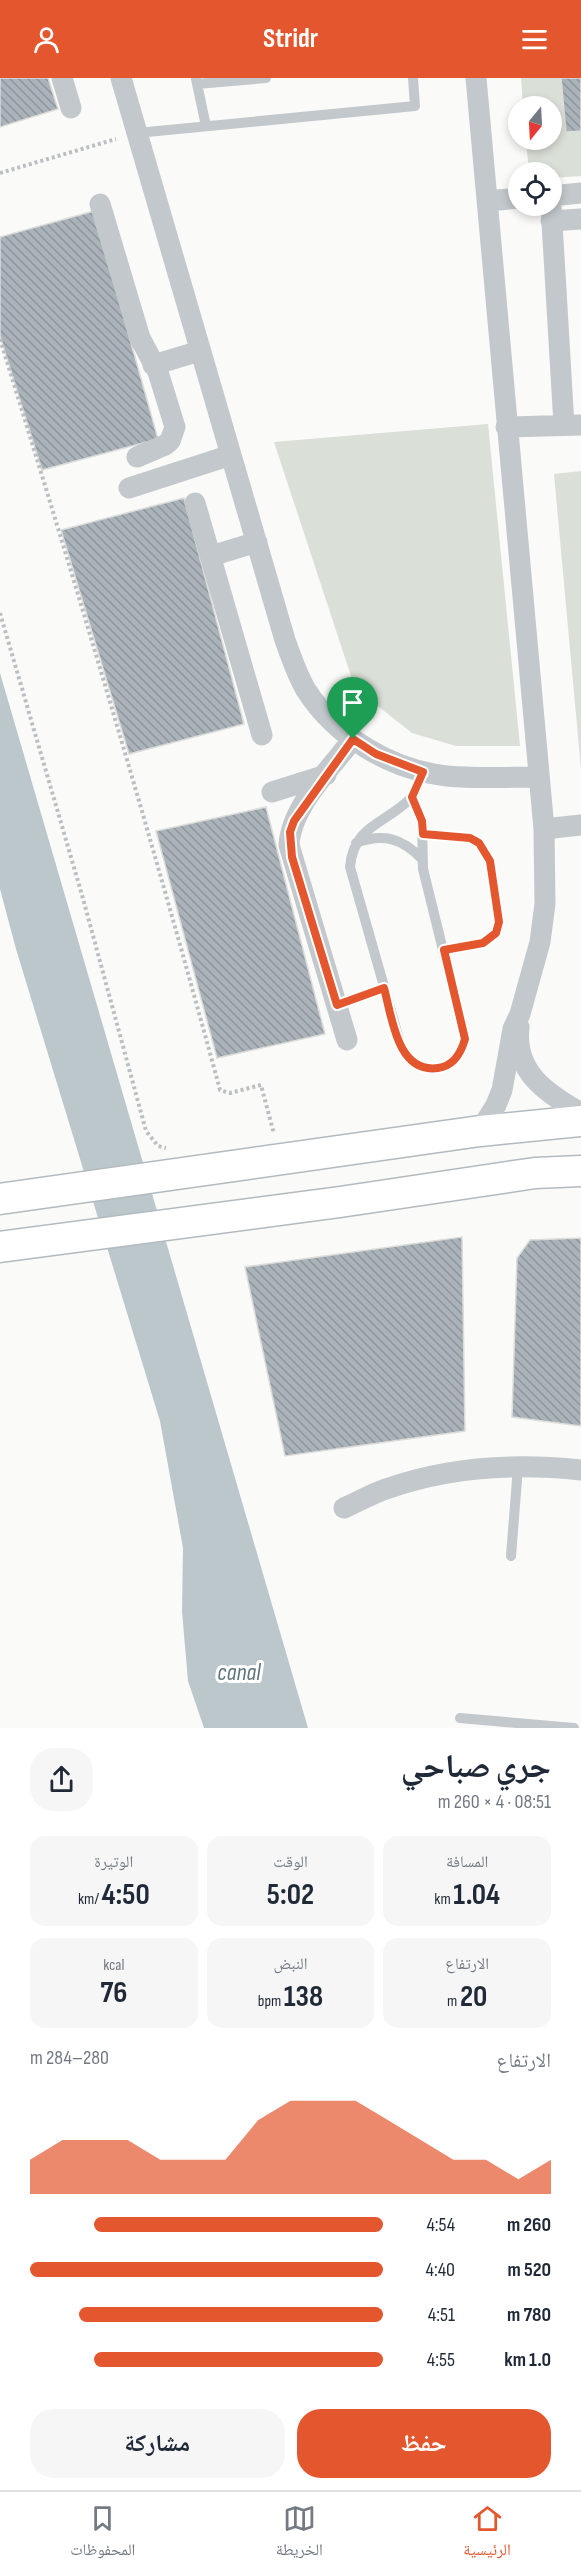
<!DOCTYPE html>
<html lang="ar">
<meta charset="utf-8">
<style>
body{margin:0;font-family:"Sofia Sans Condensed","Noto Naskh Arabic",sans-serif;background:#f6f6f7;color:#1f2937;direction:rtl;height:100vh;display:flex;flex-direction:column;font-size:22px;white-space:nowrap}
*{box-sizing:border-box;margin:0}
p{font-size:20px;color:#747a83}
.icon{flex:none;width:33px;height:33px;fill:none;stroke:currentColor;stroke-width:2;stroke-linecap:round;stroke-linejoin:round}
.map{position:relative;height:1650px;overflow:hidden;direction:ltr}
.panel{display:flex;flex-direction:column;background:#fff;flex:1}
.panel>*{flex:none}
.needle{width:39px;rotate:198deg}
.controls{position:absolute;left:508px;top:18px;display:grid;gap:12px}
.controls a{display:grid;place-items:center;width:54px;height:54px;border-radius:50%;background:#fff;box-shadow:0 3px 9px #0003;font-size:30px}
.pin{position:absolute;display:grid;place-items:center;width:51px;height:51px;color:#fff;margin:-62px -26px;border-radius:50% 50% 50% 0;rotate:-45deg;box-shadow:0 0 6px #0007}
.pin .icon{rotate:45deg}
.round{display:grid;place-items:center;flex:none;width:63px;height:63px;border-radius:24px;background:#f6f6f7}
.head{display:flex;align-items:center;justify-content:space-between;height:102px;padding:0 30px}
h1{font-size:33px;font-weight:700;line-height:45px}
.stats{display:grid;grid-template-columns:repeat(3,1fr);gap:9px;height:102px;padding:6px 30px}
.stats div{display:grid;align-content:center;border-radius:15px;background:#f6f6f7;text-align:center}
.stats b{font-size:30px;font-weight:700}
.stats small{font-size:16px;font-weight:400}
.stats p{font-size:16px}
.chart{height:168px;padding:12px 30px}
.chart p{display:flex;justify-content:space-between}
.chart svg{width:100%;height:108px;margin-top:6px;fill:#e4572e;opacity:.7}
.action{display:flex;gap:12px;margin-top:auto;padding:12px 30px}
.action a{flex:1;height:69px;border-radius:24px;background:#e4572e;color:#fff;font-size:24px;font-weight:700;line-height:69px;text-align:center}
.action a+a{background:#f6f6f7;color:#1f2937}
ul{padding:0 30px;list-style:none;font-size:20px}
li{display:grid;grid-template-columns:96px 72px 1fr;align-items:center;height:45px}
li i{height:15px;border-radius:8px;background:#e4572e}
header{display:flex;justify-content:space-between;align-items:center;height:78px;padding:0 30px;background:#e4572e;color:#fff;font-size:27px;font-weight:700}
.menu{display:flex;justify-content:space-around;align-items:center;height:84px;border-top:2px solid #e0e1e3;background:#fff;font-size:16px;color:#747a83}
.menu a{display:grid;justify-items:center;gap:3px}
.menu .active{color:#e4572e}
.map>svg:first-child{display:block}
</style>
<header><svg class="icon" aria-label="menu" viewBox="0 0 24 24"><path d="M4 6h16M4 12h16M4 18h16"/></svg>Stridr<svg class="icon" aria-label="person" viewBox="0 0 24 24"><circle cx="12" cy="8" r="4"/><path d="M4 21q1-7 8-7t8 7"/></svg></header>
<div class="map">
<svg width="581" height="1650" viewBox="0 0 581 1650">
<defs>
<pattern id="building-back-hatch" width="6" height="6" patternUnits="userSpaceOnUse" patternTransform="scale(1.5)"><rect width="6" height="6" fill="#aab3b9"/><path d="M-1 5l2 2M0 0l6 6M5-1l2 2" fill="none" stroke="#8e969c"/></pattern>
</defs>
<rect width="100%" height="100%" fill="#fafaf8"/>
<path fill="#dadfd7" d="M521,0H581V98L552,100V94H529L526,62H552V28H523Z
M488,346L520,668H456L412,655L355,610L274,364Z
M581,393V691L554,396Z"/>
<path fill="#bbc7cb" d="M0,595L308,1650H204L188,1603L182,1533L183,1470L160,1343L16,871L0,811Z"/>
<path fill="url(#building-back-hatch)" stroke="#dcdcda" stroke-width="1.5" d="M0,0H48L58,31L0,49Z
M561,0H581V53L566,54Z
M94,133L158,361L42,392L0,258V159Z
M184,420L244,646L129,676L61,452Z
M266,729L325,956L217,980L156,753Z
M462,1159L465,1353L285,1378L245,1189Z
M581,1160V1348L512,1339L517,1180L530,1162Z"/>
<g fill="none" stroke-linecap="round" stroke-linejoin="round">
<g stroke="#b3babf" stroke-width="33">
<path id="secondary" d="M0,1121L480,1053L581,1043
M0,1169L340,1124L535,1095L581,1093"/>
</g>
<path stroke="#bbbfc2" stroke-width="4" stroke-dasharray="3 3" stroke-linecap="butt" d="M0,95L116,61
M0,261C77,510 152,760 220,1012L230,1015L261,1007L274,1056
M0,535L82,817L146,1053L158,1068L166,1070"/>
<path stroke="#c3c8cc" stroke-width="10" d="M196,1L206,48
M197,6L266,0
M137,55L415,28L413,0
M412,719L422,743L423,791L465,961C455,998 418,1001 401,968L350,789C354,746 386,746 411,720C417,714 420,702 423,694
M423,756L470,760L479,765L490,783L499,844L496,855L483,865L444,872
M356,765C383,755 402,760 422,781
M511,1478L518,1389
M460,1640L574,1650"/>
<path stroke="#c3c8cc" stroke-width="21" d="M62,0L71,30
M121,0L285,562C291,579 297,597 306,612C337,660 392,692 447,698C477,701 509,699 539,699
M476,0L544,751L545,826L540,864L520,936L513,951L502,1012L496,1027L480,1053
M552,118L581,115
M488,123L519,120
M100,126L140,260L158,294L175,349L170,363L165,367L137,379
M551,128L564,347
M551,143L581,141
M153,287L200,273
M506,349L581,347
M129,410L231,377
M195,425L262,657
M211,478L257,464
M272,714L326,697
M544,751L581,747
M519,949C514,994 546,1015 581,1035
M347,962L289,767C291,729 330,691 353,661
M344,1430C358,1424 371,1416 386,1411C448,1389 516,1385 581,1392"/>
<use href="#secondary" stroke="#fff" stroke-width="30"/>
</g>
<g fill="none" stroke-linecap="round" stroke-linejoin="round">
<g stroke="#fff" stroke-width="12">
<path id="route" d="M353,661L376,676L423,694L412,719L422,743L423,756L470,760L479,765L490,783L499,844L496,855L483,865L444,872L465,961C461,975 454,988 438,990C397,996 392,939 384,910L337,927L292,779L290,754L294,743Z"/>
</g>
<use href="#route" stroke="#e4572e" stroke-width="8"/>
</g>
<g text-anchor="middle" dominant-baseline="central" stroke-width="6" stroke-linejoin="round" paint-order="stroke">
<g font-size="24" font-style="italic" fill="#60757c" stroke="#fff">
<text x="239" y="1594">canal</text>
</g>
</g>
</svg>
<div class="controls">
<a><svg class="needle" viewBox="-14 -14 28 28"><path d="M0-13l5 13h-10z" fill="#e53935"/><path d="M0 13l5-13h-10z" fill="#747a83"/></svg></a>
<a><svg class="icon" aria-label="locate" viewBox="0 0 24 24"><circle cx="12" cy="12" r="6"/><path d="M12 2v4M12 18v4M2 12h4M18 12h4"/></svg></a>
</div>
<div class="pin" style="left:353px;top:661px;background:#1e9e55"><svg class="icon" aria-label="arrive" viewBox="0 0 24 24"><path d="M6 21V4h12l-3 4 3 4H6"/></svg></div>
</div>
<section class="panel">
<div class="head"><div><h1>جري صباحي</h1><p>08:51 · 4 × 260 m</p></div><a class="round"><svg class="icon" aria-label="share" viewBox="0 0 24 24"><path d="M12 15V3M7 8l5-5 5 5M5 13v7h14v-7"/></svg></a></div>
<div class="stats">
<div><p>المسافة</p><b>1.04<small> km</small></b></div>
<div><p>الوقت</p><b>5:02</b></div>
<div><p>الوتيرة</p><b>4:50<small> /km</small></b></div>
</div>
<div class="stats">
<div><p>الارتفاع</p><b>20<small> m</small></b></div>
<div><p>النبض</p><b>138<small> bpm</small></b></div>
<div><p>kcal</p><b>76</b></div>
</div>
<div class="chart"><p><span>الارتفاع</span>280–284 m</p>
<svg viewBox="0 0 160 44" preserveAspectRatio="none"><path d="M0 44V30L10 22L20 22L30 22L40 30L50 30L60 30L70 14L80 6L90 6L100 6L110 14L120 22L130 30L140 30L150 38L160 30V44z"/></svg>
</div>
<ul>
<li><b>260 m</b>4:54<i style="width:82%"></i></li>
<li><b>520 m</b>4:40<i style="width:100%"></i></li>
<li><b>780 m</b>4:51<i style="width:86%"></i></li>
<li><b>1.0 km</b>4:55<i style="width:82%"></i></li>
</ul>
<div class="action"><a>حفظ</a><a>مشاركة</a></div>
</section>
<nav class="menu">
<a class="active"><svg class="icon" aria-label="home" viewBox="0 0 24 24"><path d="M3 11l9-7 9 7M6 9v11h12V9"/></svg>الرئيسية</a>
<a><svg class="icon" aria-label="map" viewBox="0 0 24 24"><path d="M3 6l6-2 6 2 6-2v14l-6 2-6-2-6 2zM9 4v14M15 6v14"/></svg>الخريطة</a>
<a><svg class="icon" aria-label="saved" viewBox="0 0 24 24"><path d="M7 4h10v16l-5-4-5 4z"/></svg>المحفوظات</a>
</nav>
